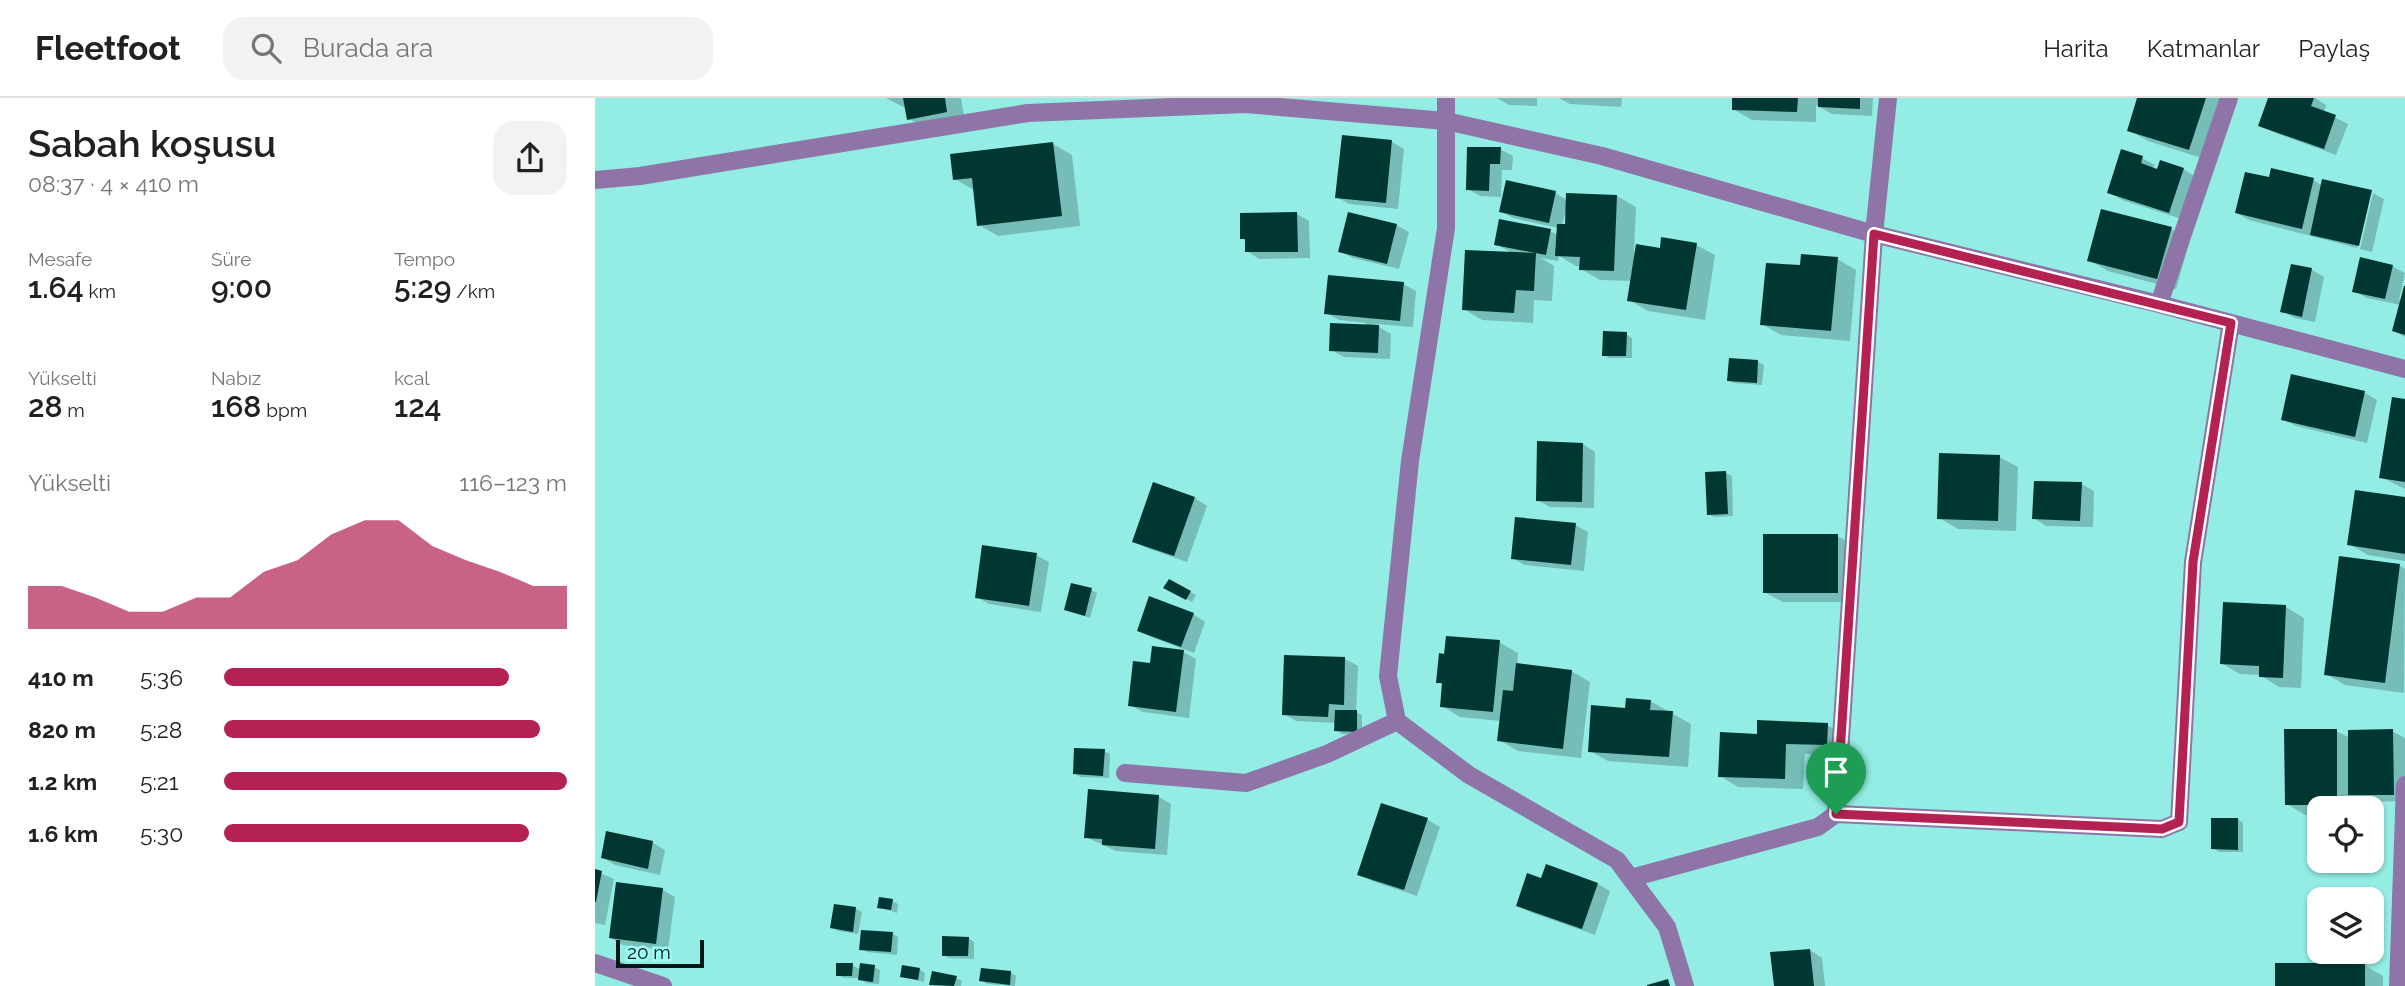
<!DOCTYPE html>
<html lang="tr">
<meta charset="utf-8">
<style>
body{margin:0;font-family:Raleway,sans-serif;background:#f2f2f2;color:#202124;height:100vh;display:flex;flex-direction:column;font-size:26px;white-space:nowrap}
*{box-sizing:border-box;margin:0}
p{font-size:23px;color:#757577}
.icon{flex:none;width:38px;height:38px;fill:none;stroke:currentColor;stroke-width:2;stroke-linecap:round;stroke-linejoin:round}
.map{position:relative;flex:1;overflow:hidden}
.details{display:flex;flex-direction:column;background:#fff;width:595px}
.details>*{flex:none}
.controls{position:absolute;left:1712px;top:698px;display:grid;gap:14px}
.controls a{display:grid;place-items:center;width:77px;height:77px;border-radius:14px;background:#fff;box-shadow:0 2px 5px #0004;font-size:35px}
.scale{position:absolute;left:21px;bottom:18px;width:88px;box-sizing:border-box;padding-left:7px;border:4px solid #001917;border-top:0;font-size:19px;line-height:24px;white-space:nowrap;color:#001917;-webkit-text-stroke:5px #a0fbf1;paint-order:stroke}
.pin{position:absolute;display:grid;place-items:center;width:60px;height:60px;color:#fff;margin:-72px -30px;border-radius:50% 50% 50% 0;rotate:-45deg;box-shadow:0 0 7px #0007}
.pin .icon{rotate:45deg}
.round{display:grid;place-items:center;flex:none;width:74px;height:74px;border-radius:21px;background:#f2f2f2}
.overview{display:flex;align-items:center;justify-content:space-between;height:119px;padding:0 28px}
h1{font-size:38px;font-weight:600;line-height:52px}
.stats{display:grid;grid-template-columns:repeat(3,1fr);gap:10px;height:119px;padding:7px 28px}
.stats div{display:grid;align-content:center}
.stats b{font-size:30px;font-weight:600}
.stats small{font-size:19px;font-weight:400}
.stats p{font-size:19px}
.chart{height:196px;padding:14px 28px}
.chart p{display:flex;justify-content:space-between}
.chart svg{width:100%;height:126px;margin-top:7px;fill:#b32252;opacity:.7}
ul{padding:0 28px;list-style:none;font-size:23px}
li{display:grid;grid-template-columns:112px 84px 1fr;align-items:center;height:52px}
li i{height:18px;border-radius:9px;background:#b32252}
header{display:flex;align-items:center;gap:42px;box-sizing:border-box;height:98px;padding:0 35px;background:#fff;border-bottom:2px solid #e0e0e0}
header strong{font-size:33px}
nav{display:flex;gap:38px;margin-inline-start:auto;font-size:24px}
.search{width:490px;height:63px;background:#f2f2f2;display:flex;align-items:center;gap:18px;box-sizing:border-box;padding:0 24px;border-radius:21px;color:#757577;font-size:26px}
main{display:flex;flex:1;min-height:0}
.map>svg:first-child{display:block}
</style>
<header>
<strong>Fleetfoot</strong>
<div class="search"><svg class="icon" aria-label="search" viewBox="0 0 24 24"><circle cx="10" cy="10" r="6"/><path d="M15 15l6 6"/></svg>Burada ara</div>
<nav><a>Harita</a><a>Katmanlar</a><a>Paylaş</a></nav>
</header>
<main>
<section class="details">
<div class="overview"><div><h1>Sabah koşusu</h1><p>08:37 · 4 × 410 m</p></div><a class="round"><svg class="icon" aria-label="share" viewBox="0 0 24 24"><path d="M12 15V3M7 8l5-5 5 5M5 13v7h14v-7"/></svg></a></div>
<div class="stats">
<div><p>Mesafe</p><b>1.64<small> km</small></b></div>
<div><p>Süre</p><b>9:00</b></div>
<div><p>Tempo</p><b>5:29<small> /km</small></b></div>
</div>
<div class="stats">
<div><p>Yükselti</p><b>28<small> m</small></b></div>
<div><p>Nabız</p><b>168<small> bpm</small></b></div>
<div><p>kcal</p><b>124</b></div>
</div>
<div class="chart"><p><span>Yükselti</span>116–123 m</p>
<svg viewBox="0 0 160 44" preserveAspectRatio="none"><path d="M0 44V29L10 29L20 33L30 38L40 38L50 33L60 33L70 24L80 20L90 11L100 6L110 6L120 15L130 20L140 24L150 29L160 29V44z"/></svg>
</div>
<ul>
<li><b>410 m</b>5:36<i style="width:83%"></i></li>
<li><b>820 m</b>5:28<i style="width:92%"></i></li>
<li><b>1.2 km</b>5:21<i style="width:100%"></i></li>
<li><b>1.6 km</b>5:30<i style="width:89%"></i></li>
</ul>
</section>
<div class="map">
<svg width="1810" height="888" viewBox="0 0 1810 888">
<rect width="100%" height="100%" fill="#93ede4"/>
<path fill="#0003" fill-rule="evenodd" d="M291,0H366L370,24L332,31L313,20L312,11Z
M902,0H942V8L914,7Z
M964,0H1027L1026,9L975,6Z
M1139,0H1278L1277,18L1237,16L1221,7V24L1157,22L1138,11Z
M1544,0H1632L1613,62L1553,43L1534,32Z
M1675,0H1720L1731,7L1729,14L1753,26L1741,57L1678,34L1665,27Z
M797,44L809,51L803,111L754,106L742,99Z
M458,46L477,57L485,128L403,138L384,127L379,92L360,81Z
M905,51L918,58L917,72H907L906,99L885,98L873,91Z
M1547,60L1560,67L1558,71H1588L1601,79L1587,121L1527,102L1514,94Z
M1675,81L1718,82L1728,88L1776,94L1789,101L1777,154L1765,151L1778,95H1774L1762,150L1654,122L1642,115Z
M960,95L972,102L1022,98L1041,109L1039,155L1101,147L1120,157L1110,222L1053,213L1034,202L1037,183L1005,182L986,171V168H981L964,158L963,163L946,160L959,168L957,203L939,202L938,225L887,222L869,211L919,156L901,146L955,133L963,137V130L918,120L906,113ZM970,115H972L971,128H967Z
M702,116L714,123L715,160L664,161L652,153L651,143L647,140Z
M801,127L814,134L804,171L758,160L745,153Z
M1576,131L1595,142L1581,191L1513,173L1494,162Z
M1242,161L1261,172L1255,243L1186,237L1167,226L1207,169Z
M1697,168L1717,172L1729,179L1720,224L1700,220L1687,213Z
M1797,168L1810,175L1804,202H1807L1810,191V239L1799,233L1806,207L1772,200L1759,193Z
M808,186L821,193L818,229L779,226L796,236L795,261L749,259L736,252L771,228V225L744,222L731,215Z
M1031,236L1037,240V260H1014L1009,257Z
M1163,264L1169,267L1167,287L1139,285L1134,282Z
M1698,278L1770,295L1782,302L1772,345L1701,328L1688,321Z
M1810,302V391L1786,379Z
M988,346L1000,354L999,410L955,409L942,402Z
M1404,359L1423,369L1421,433L1363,431L1344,420Z
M1131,375L1137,378L1138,418L1119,419L1113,416Z
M559,386L600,400L612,408L592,464L552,450L539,443Z
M1486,386L1499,393L1498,429L1451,428L1439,420Z
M1810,401V463L1773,457L1754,446Z
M980,427L993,434L989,473L930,467L917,460Z
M1242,438L1261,448V504H1188L1169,494Z
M441,457L454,464L446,514L394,506L382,499Z
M1805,468L1810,471L1809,595L1750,587L1731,576Z
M575,483L601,497L597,504L571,490Z
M496,492L502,495L495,520L471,512Z
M1691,509L1709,520L1706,590L1684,589L1665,577L1645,576L1626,565Z
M598,516L610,524L599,555L556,539L544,532Z
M904,544L923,555L922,567L976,573L995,584L986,660L923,653L904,642L906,623L865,619L847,608L848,587L843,584Z
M588,554L601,561L594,620L548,614L535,607L557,567Z
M691,559L750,561L763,568L761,614L767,617V636H747L741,632V625L701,623L689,616Z
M1055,603L1096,626L1093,669L1013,663L995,653L1032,612Z
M1232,627L1251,638L1250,657L1210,656L1208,691L1143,689L1125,678L1164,638Z
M1741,633L1755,640L1797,633L1810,640V703L1768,704L1761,700V710H1724V717H1710L1692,706Z
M509,653L515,656L514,680L485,679L479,675Z
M564,699L576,706L572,757L521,753L491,739Z
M788,707L833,722L845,729L822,798L777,783L764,776Z
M1643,721L1648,725V754H1624L1618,750Z
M13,736L58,745L70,752L65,777L20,767L8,760Z
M0,773L19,781L10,827L0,825Z
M947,782L1003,786L1015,793L1000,837L935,814L923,807Z
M68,792L80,799L73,852L28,847L16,840Z
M297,803L303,806L302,815L284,809Z
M241,808L261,811L267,814L263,836L243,833L237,829Z
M298,836L303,839L302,857L272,854L266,851Z
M373,840L379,844V861L354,860L348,857Z
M1215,852L1227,860L1230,888H1180Z
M257,867L266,872L279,869L285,872L284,886L271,885L265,880H249L243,877Z
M1769,867L1788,878V888H1682Z
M325,872L330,875L329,884L307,879Z
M416,875L421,878L420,888L392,886L386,882Z
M361,880L367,883L366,888L336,886Z"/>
<path fill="#003733" d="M308,0H350L352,14L312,22Z
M1137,0H1203L1202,14L1137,12Z
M1223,0H1265V11L1223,9Z
M1542,0H1611L1594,52L1532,33Z
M1673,0H1719L1716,8L1741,17L1729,51L1663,28Z
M747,37L797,42L791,105L740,100Z
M458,44L467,118L382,128L377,80L358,82L355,56Z
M872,49H906L905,66H895L894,93L871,92Z
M1526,51L1548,58L1546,65L1562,71L1565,62L1589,70L1574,115L1512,95Z
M1676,70L1719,80L1707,131L1640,115L1650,74L1674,79Z
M1727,81L1777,92L1764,148L1715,137Z
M911,82L961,93L954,125L904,114Z
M971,95L1022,97L1019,173L984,172L985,159L960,158L962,126H970Z
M1506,111L1577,129L1562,181L1492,163Z
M702,114L703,154H650V141H645V115Z
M753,114L802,126L792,166L743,154Z
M904,121L956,131L951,157L899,147Z
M1066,139L1102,145L1091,212L1032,203L1041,146L1065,150Z
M870,152L941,155L939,193L921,192L919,215L867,212Z
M1206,156L1243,159L1236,233L1165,227L1171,165L1205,167Z
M1765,159L1798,167L1790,201L1757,194Z
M1696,166L1717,170L1707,219L1685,214Z
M733,177L809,184L805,223L729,216Z
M1809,188H1810V237L1797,233Z
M735,225L784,227L783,255L734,253Z
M1008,233L1032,234L1031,258H1007Z
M1134,260L1163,262L1162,285L1132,283Z
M1696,276L1770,293L1760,339L1686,322Z
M1797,299L1810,301V384L1784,380Z
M942,343L988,345L987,404L941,403Z
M1344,355L1405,357L1403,423L1342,421Z
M1131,373L1133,416L1112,417L1110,374Z
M1439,383L1487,384L1485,423L1437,421Z
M558,384L600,399L579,458L537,444Z
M1760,392L1810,399V456L1752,447Z
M920,419L981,425L976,467L916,461Z
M1168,436H1243V495H1168Z
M387,447L442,455L434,508L380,500Z
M1744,458L1805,466L1790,585L1729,577Z
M574,481L596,493L591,502L568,490Z
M476,485L497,490L490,518L469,512Z
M554,498L599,515L586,549L542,533Z
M1628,504L1691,507L1688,580L1664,579V568L1625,566Z
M851,538L905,542L898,614L845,609L847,585H841L844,555L849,556Z
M557,548L589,552L581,614L533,608L538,563L555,565Z
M689,557L750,559L749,607L734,606L733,619L687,617Z
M921,565L977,572L968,651L902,643L908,592L918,593Z
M1031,600L1056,602L1055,612L1078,613L1074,659L993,654L996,607L1030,610Z
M740,612H762V634L739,633Z
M1162,622L1233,625L1232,647L1191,646L1190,681L1123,679L1125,634L1162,636Z
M1689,631H1742V707H1690Z
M1798,631L1799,697H1753V632Z
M479,650L510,651L508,678L478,676Z
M493,691L564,697L560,751L507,747V741L489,740Z
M786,705L833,720L809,792L762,777Z
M1616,720H1643V752L1616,751Z
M11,733L58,743L53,771L6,760Z
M951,766L1003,785L987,831L921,808L932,775L946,780Z
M0,771L7,773L1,804H0Z
M21,784L68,790L61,846L14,840Z
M284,799L298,801L296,812L282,810Z
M239,806L261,809L258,834L235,830Z
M266,832L298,834L296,854L264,852Z
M347,838L374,839L373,858H347Z
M1215,851L1219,888H1179L1175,854Z
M241,865H258L257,878H241Z
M265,865L280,867L278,884L263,882Z
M1680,865H1770V888H1680Z
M307,867L325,870L323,882L305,879Z
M386,870L416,873L415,887L384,883Z
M337,873L362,878L359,888L334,887Z
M1073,881L1075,888H1052V887Z"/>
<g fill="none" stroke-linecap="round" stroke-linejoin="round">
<path stroke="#8f74a7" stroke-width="18" d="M851,0V130L815,363L793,578L802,623L874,677L1022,762L1072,829L1090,888
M0,82L45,78L433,15L650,6L851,23L1007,58L1279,136L1564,206L1810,271
M1564,206L1634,0
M530,675L651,685L732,656L802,623
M1241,716L1279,136L1293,0
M1036,780L1223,729L1241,716L1567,731L1584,724L1598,464L1636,225
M0,865L68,888
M1803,888L1810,687"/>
</g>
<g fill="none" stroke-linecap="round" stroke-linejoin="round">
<g stroke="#fff" stroke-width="14">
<path id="route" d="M1279,136L1636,225L1598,464L1584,724L1567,731L1241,716Z"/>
</g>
<use href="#route" stroke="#b32252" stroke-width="9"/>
</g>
</svg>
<div class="controls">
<a><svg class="icon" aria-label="locate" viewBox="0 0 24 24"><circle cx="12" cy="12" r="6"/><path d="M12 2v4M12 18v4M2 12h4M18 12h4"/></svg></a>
<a><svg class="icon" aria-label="layers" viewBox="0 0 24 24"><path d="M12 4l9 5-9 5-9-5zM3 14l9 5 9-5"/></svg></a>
</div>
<div class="scale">20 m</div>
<div class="pin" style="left:1241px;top:716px;background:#1e9e55"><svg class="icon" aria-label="arrive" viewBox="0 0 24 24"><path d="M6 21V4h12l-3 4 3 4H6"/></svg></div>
</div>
</main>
